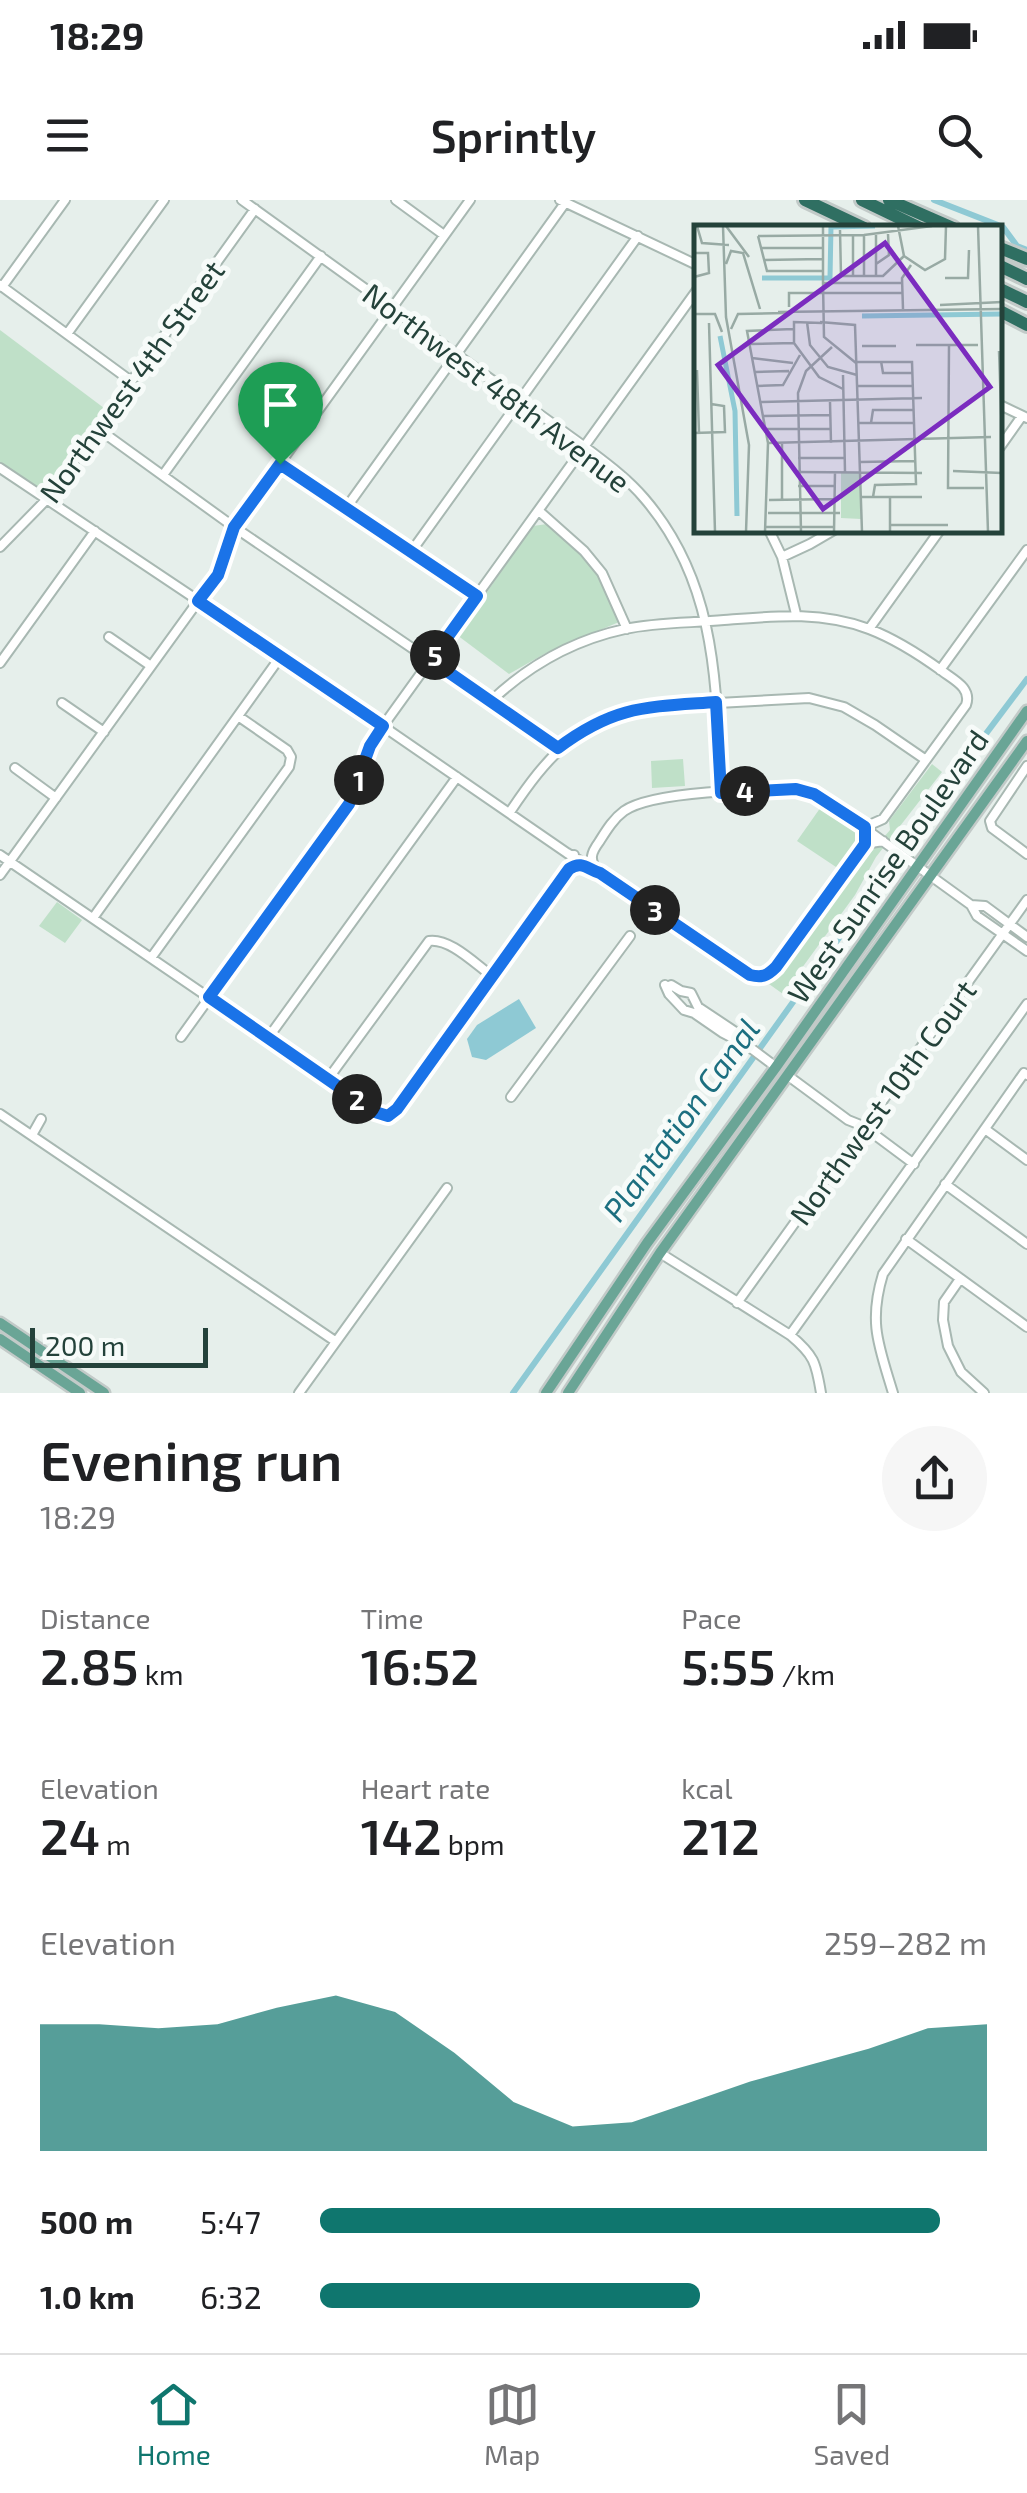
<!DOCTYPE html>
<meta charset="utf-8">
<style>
body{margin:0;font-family:"Exo 2",sans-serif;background:#f6f6f6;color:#202124;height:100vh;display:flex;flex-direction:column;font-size:38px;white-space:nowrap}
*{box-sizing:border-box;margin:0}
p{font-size:32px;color:#757577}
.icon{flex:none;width:55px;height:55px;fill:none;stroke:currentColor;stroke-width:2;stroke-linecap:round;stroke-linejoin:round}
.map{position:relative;height:1193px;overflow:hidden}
.drawer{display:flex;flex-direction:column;background:#fff;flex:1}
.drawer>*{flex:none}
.scale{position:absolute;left:30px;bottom:25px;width:178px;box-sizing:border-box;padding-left:10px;border:5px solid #24423a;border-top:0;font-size:28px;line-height:35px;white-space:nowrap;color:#24423a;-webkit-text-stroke:8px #f7fbf9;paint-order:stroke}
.pin{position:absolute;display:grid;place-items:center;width:85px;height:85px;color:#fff;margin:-102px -42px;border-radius:50% 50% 50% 0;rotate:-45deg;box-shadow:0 0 10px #0007}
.pin .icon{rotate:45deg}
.km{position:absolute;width:50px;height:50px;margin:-25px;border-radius:50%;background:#222;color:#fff;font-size:28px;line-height:50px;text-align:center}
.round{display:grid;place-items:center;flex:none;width:105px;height:105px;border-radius:52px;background:#f6f6f6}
.summary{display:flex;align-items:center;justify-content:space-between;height:170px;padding:0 40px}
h1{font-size:55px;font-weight:600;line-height:75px}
.metrics{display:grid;grid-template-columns:repeat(3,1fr);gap:15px;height:170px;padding:10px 40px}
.metrics div{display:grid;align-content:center}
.metrics b{font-size:50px;font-weight:600}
.metrics small{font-size:28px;font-weight:400}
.metrics p{font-size:28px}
.chart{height:280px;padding:20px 40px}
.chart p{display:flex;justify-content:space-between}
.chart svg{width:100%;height:180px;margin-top:10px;fill:#0f766e;opacity:.7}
ul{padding:0 40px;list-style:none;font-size:32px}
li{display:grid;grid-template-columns:160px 120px 1fr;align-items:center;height:75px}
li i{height:25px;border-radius:12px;background:#0f766e}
.status{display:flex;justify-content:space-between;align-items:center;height:70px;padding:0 50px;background:#fff;direction:ltr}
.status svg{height:28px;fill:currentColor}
header{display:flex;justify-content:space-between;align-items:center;height:130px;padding:0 40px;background:#fff;font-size:45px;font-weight:600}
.tabs{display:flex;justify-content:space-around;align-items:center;height:140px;border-top:2px solid #e0e0e0;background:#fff;font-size:28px;color:#757577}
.tabs a{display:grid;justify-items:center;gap:5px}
.tabs .current{color:#0f766e}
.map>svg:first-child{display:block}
</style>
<div class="status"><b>18:29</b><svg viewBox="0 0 49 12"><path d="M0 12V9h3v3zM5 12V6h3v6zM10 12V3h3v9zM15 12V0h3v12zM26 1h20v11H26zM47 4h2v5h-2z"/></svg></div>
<header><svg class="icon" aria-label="menu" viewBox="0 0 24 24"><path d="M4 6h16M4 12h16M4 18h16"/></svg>Sprintly<svg class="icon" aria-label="search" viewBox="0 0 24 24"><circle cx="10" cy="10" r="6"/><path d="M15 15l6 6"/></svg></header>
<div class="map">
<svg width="1027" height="1193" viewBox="0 0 1027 1193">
<rect width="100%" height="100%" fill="#e6efeb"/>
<path fill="#bfe0c8" d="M0,130L104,208L42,292L0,262Z
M547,324L584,356L602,382L619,422L546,453L509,474L457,435L533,326Z
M683,559L685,586L652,588L651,561Z
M932,564L942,572L876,657L855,695L783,794L769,784L861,657L872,651L890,630L889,621Z
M823,604L853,625L859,623C867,646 854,654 842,671L797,641Z
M57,702L82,720L65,743L39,726Z"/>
<path fill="#8ec9d4" d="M519,799L536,828L486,860L472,857L467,839L477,825Z"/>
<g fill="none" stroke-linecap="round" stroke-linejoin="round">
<path stroke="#8ec9d4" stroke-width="6" d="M934,0L1003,27L1017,46L1027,50
M513,1193L970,555L1027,479"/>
<g stroke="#a8b8b2" stroke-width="12">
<path id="minor" d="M242,0L585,247C606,263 627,278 644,298C718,384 716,486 721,593
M396,0L444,35
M560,0L697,65
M0,85L131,181
M2,87L65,0
M67,134L164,0
M1000,205L1027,218
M97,228L234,327L559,548
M1000,247L1022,216
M280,264L477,396
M0,268L281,456L567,653L600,673L750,775C762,778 767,775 776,767L865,644L883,641
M163,275L321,56
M346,308L565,3
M539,311L584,351L602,373L627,429
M769,330L782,357L796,414
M0,347L47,299L255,9
M411,352L638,36
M782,357L810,344L834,330
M869,429L940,330
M109,437L151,466
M0,463L95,331
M940,470L1027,350
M491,501C528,466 574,440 625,429C657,422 692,423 724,420C775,416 820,411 869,429C895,439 920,455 942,471C954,480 972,488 966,505L883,619L865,627V644
M62,503L104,532
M1027,566L990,621L992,628L1027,654
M15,568L56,598
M510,612C547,557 577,521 645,507L809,498L844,507L875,525L926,560
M0,655L375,911L388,916L397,909L561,681L574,661V655
M597,670C589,659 591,653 599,642C606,631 613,619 624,611C652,591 759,589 796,589L814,594L841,611L971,705L977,716L1027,751
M0,675L217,375L234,327L470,0
M971,705L985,706L1027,737
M93,718L281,456
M151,758L289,567L291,557L287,550L238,516
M665,785L669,794L684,810L694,813L723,833L748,846L776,867
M667,787L671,785L681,791L691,793L698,807L737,833L745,842
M181,837L349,604L371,546L383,526L697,90
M268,838L457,577
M787,875L848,920L863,926L914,964
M328,879L429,741C450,738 475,764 492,776
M511,897L630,736
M0,914L335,1141
M985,929L1027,960
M32,935L41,919
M945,984L1027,1044
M906,1039L1027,1127
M660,1053L790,1135C814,1155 816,1162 821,1193
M960,1079L944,1102L943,1120L948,1146L961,1172L984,1193
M737,1103L1027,700
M790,1135L1027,804
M299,1193L447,988
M893,1193C879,1146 868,1123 883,1074L1024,873L1027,875"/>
</g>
<g stroke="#c2cac8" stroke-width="15">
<path id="major" d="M0,1123L104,1193
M0,1139L80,1193
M546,1193L647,1043L776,867L1027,511
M568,1193L660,1053L1027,541"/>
</g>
<g stroke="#c2cac8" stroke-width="18">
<path id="highway" d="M805,0L864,28
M862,0L920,28
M889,0L953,28
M1000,48L1027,59
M1000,66L1027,79
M1000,89L1027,102
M1000,111L1027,125"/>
</g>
<use href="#minor" stroke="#fff" stroke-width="8"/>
<use href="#major" stroke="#6aa596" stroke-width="10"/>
<use href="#highway" stroke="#2f6f62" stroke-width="12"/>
</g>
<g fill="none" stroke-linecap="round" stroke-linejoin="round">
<g stroke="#fff" stroke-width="20">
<path id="route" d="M280,264L477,396L431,460L558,548C615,505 647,507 716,502L721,593L796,589L814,594L865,627V644L776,767C767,776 762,778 750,775L600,673C587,669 582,660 569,669L397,909L388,916L375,912L209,797L349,604L370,546L383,526L198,401L218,375L234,327Z"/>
</g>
<use href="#route" stroke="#1a73e8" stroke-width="12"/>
</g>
<g text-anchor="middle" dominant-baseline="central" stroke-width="10" stroke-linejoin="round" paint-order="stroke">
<g font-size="30" fill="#24423a" stroke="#f7fbf9">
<text transform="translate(131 181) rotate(-54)">Northwest 4th Street</text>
<text transform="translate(497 187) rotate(37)">Northwest 48th Avenue</text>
<text transform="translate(887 666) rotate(-55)">West Sunrise Boulevard</text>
<text transform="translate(882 902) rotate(-54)">Northwest 10th Court</text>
</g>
<g font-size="32" font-style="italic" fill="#1c6f80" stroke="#f7fbf9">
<text transform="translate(680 919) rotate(-54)">Plantation Canal</text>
</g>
</g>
<g transform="translate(694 25)">
<rect width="308" height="308" fill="#e6efeb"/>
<path d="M147,248H165L167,294L147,293Z" fill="#bfe0c8"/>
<path fill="none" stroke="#8ec9d4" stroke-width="5" d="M137,2L181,1M68,53H136L137,1M168,91L308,89M26,111L41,186L43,291"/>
<path fill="none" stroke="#98aaa4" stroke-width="2.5" d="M3,1L8,18L35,20M29,1L32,92L55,220L52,307M32,1L55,32M129,1V59M204,1L210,31L231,45L251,34L252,1M284,1L294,307M146,5L147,51H189L210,31M159,10V51M170,10V51M182,10V51M64,11L170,10L238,1M64,11L73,46H129M67,23H129M0,28H14L15,48L0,52M70,35L128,34M32,39L37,26L49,28L66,84M182,39L195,30L194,9M251,53H274L275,25M129,58L130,112L162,138M129,58H207M246,80L308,77M95,82V68H208M209,84L208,53L217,40M84,87L308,84M0,89H21L28,107M113,97L116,120L134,142L163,150M126,97L161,100L168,307M15,98L21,307M128,98L100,97V118L125,152L149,164M37,104L44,89L91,88M55,119L100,118M222,120H284M255,120L254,263H290M168,121H202M305,126L308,213M58,133L99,138M187,136L189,148H218M162,137H218L222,259L181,260L179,272M3,145L5,208M61,147L95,146M149,150L151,247M63,161L89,160L106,130M163,161H219M66,177L228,173M136,177L137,218M69,191L136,190M164,198H220M177,198L179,185H219M72,204H137M0,208L31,207L30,181L17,179M74,218L297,212M104,233H151M166,237L221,236M259,246L308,248M104,247L228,248M104,261H141M167,272H228M196,272V307M75,275L141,274M88,275V218M74,288H146M196,300H254M72,302H140M71,307L74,218L53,106L99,104M107,307L104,168L112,146L138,122M140,307L141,247"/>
<path fill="#7b2cbf" fill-opacity="0.15" stroke="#7b2cbf" stroke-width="5" d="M191,18L296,162L129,284L24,140Z"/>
<rect width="308" height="308" fill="none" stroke="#24423a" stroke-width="5"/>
</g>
</svg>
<div class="scale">200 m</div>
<div class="pin" style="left:280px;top:264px;background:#1e9e55"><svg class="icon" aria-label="arrive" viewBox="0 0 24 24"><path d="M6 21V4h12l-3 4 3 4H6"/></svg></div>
<b class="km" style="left:359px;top:580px">1</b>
<b class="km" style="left:357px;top:899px">2</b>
<b class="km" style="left:655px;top:710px">3</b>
<b class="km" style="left:745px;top:591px">4</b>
<b class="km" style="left:435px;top:455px">5</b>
</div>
<section class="drawer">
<div class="summary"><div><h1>Evening run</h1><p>18:29</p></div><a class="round"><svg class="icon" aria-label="share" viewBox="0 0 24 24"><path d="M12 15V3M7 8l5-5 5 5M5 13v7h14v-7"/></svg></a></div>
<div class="metrics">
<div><p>Distance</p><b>2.85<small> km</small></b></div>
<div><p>Time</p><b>16:52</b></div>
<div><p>Pace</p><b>5:55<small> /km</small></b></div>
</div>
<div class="metrics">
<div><p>Elevation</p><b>24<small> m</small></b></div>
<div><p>Heart rate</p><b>142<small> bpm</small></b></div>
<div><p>kcal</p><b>212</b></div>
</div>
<div class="chart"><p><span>Elevation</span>259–282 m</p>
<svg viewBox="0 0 160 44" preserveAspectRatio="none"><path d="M0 44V13L10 13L20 14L30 13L40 9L50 6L60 10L70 20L80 32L90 38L100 37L110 32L120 27L130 23L140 19L150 14L160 13V44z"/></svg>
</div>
<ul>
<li><b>500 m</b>5:47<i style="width:93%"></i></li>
<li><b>1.0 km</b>6:32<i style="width:57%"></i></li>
</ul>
</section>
<nav class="tabs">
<a class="current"><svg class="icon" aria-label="home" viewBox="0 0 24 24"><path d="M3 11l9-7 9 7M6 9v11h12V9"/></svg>Home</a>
<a><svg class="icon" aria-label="map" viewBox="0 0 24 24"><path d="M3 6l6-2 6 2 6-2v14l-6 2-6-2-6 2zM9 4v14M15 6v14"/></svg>Map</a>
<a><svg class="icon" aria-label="saved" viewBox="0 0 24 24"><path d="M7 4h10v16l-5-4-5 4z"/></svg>Saved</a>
</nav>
